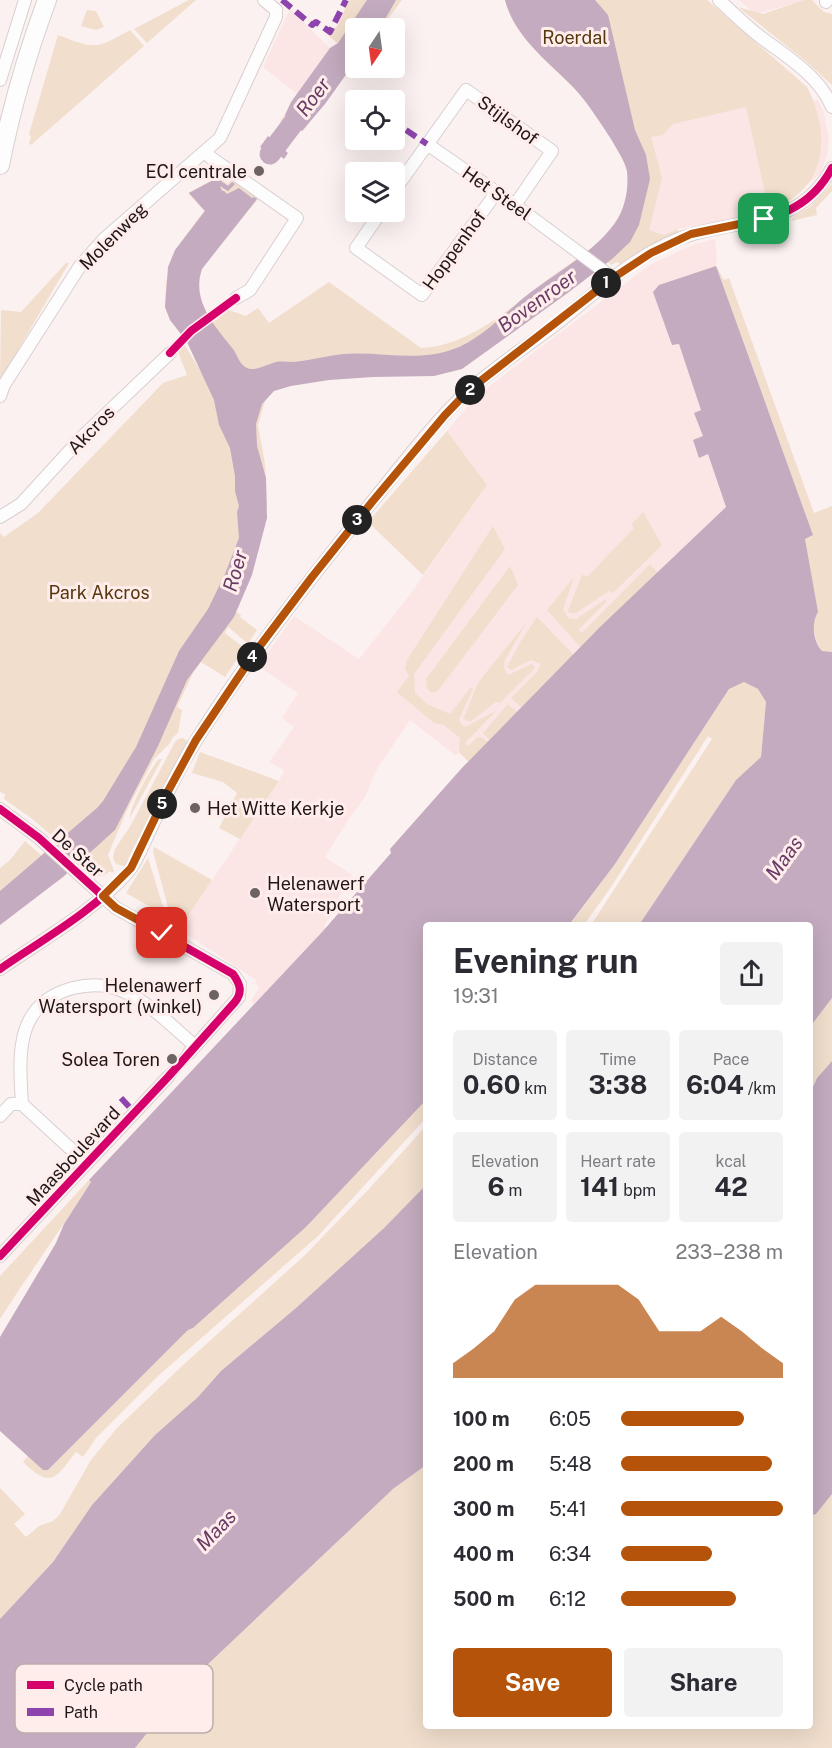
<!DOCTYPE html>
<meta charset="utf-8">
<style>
body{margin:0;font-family:"Public Sans",sans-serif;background:#f2f2f3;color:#2b2b33;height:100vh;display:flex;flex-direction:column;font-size:22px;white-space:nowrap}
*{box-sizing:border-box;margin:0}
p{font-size:20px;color:#7c7c81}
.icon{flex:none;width:33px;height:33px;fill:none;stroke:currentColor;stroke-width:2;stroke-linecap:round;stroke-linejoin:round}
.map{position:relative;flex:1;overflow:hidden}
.side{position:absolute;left:423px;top:922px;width:390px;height:807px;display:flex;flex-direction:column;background:#fff;border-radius:6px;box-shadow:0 6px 24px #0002}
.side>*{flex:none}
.needle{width:39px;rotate:193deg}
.buttons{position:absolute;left:345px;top:18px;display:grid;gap:12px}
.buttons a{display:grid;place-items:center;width:60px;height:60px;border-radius:6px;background:#fff;box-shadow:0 6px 24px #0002;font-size:30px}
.pin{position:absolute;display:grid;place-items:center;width:51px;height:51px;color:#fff;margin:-26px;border-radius:12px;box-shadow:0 3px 9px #0006}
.km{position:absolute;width:30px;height:30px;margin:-15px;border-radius:50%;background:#222;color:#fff;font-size:16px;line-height:30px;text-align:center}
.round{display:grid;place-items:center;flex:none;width:63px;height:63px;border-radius:6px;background:#f2f2f3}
.head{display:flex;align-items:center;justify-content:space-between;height:102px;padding:0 30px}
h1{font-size:33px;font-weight:700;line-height:45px}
.stats{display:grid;grid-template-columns:repeat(3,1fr);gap:9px;height:102px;padding:6px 30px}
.stats div{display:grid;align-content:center;border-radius:6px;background:#f2f2f3;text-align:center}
.stats b{font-size:26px;font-weight:700}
.stats small{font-size:16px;font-weight:400}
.stats p{font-size:16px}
.chart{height:168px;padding:12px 30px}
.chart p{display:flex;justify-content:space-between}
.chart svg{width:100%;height:108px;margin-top:6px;fill:#b45309;opacity:.7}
.action{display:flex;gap:12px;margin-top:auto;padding:12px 30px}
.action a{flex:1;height:69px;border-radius:6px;background:#b45309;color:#fff;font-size:24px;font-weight:700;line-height:69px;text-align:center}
.action a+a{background:#f2f2f3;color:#2b2b33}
ul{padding:0 30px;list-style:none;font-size:20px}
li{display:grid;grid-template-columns:96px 72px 1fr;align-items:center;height:45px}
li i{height:15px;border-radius:8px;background:#b45309}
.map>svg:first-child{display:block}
</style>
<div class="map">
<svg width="832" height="1748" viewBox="0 0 832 1748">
<rect width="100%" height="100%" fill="#fbf1f0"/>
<path fill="#fce6e5" d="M739,0H807L755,14Z
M290,9L330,48L297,94L263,67Z
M818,100L824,113L829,138L827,155L821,173L782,206L769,211L678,229L664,235L649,230L638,123L720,103Z
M715,239L717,257L716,266L659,285L672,345L679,344L702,410L703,437L699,457L708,454L726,507L600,627L469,762L459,753L456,756L410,720L377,769L365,797L349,819L325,857L352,875L332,909L334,911L324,926L326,928L255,1004L251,1001L259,987L255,983L256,980L179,929L279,781L284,770L269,762L294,727L282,718L298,693L258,666L294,616L359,659L412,592L487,485L447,431L475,397L651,264L695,244Z"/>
<path fill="#f1decd" d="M189,0H196L147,43L134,29Z
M349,0H402L381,28H356L355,62L303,131L301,130L298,135L280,121L338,44L328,35L338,25Z
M505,0H707L807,87C832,136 827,190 769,211L746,107L673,124L663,135L651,137L662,178L649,230L664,235L678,229V233L622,265L617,262L611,265L608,262L462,369L329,374L274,390L265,401L258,425L265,464L267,505L234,617L236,612L241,615L240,617L257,630L249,642H246L228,627L225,633L243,647V650L225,677L201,662L193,673L177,707L182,710L178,733L173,737L169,744L154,759L127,810L108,855L114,871L112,873L110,871L103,876H98L81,861L0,925V868L10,860L25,841L41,855L57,840L31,818L4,799L5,794L0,792V533L4,537L38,513L163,383L187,375L177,349L183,342L201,372L189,342L170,320L165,307L166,283L171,263L181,242L204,211L188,193L218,177L228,184L231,180L258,199L197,274L194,287L212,323L229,310L246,316L258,308L269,323L329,282L421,348C470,347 513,305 551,277C573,261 602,245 616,221C625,208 631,184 626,168C619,145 589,102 571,85C546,61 513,34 505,0Z
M804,0H812L824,12L832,14V85L808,63L738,7L763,14Z
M87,10L96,11L104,27L96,30L81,26Z
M130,30L144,46L31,145L29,143L31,137L29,134L58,35C95,49 95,50 130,30Z
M832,184V191L816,208L817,215L791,221L795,215L810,207Z
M66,263H69L19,348L22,350L0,386L1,310L21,312Z
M716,266L724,280L729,278L814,513L832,506V652L822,651C815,643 812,625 815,616L805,539L813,535Z
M447,431L487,485L423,575L368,522Z
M643,512L662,545L613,593L609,591L576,613H569L568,610L582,575L588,576L634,528L631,525Z
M493,526L505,549L414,674L415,693L427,704L450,714L471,687L473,689L459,719L461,724L465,727L496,711L465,743L468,746L478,737L483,738L489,743L469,762L459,752L460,738L444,725L434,723L397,692L409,676L405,668L407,660Z
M650,564L658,573L581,648L547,610L574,577L563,609L568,618L576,619L606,599V602L578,630L582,633Z
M510,566L518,585L443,684L437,692H430L427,688L426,679Z
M537,617L574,655L522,708L511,698L537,672L541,664L531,660L511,670L507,667L522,639Z
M527,622L505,660L504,668L508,675L532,664L535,667L533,670L500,703L496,702L471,721H467L464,718L476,687L484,675Z
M744,682L758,689L766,702L761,757L736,780L639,925H591L712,739L708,736L611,887L584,925L569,926L615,864L729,689Z
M508,704L518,713L490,741L483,733Z
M183,738L190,743L124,866L116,864L113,858L115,849L131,825L175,742L178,739Z
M200,752L279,781L240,839L219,828L237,793L223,782L192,773Z
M159,759H162L130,818C129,808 151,767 159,759Z
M154,847L212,880L181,926L171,919L153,851Z
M148,858L166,916L126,893Z
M832,998V1061L817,1078L810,1093V1027Z
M426,1100V1118L318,1236L158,1376L96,1438L83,1457L76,1452C55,1479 51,1489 23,1462L28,1456L43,1470H48L188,1330L193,1328L306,1227Z
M426,1126V1185L384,1228L296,1308L221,1371L198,1397L155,1435L92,1505L53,1562L0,1619V1488L25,1514L14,1524L26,1537L39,1526L53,1521L60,1514L91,1460L117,1428L182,1366L305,1255L368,1190Z
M89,1180L91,1182C62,1228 30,1272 0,1319V1276Z
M426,1465V1726H810V1516L816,1514L832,1494V1748H135L187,1684L393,1489Z"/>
<path fill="#c4abbf" d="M367,0H396L380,28H356L355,62L325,104L302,131L285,115L291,102L330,48L338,43Z
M505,0H595L608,15L635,130L646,155L650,179L639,225L630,242L612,259L569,292L462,369L434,376L373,377L329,380L291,386L274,391L262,404L256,424L257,446L266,478L267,518L252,575L234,617L187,680L158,746L115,830L63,877L0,925V891L97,808L103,801L136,747L179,651L208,609L225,574L239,538L237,512L239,506L235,491V476L230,448L219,425L214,400L187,342L170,320L165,307L168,267L175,250L205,211L189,193L217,178L228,186L232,182L235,184L228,191L220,186L222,191H224L227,194L239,188L252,198L254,197L257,199L202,269C191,301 215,326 233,349C238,356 240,367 250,369C258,370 268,364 276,362C282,361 288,362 294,362C311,360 327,356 343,354C379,351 417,362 451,350C482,340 506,311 531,292C559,271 594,252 615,223C625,210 629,188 627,171C625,161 616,148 611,139C599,121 588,103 574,88C548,61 515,38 505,0Z
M268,136L288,153L284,159L280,156L278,159L260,147Z
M716,266L813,535L805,539L818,612C811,623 813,641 822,651L832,652V998L810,1027V926L639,925L736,780L761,757L766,702L758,689L744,682L729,689L615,864L569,925L426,926V1100L306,1227L193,1328L188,1330L48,1470H43L0,1431V1337L56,1243L64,1224L91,1182L89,1180L323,931L391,853L390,849L461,769L600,627L726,507L708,454L699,458L693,440L703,436L694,413L701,410L679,344L672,345L653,292L659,285Z
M832,1061V1494L816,1514L810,1516V1093L817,1078Z
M426,1185V1465L393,1489L187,1684L135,1748H0V1619L53,1562L92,1505L155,1435L198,1397L221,1371L296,1308L384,1228Z"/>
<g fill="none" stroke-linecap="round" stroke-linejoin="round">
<path stroke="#c4abbf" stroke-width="21" d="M270,154L310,101"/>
<path stroke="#dad0cf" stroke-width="12" stroke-dasharray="12 6" stroke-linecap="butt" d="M168,1077L189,1053"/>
<g stroke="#d8cfcf" stroke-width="14">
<path id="street" d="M719,0C732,12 744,24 758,35C784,55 819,75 832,107
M826,2L827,0
M0,80L25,0
M427,144L515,205L613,278
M205,151L210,157L297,218L250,290L236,298
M394,191L466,90L552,151L515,205
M381,212L356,248L422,295L496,193
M0,396L4,385L80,266L104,239L220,138L276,17V10L264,0
M0,517L21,504L83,436L170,353
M0,809L39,838L116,908L233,974L240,984L239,997L189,1053
M0,969C42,940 94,911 128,872C139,859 145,839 153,824C166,795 180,766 197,739C248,658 307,583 367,508C399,469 431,425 468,391C496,366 529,345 559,322C600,289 641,249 693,234C748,218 801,226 832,168
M0,1116L11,1104H22
M86,1163L22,1104C19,1055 14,1004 73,988C89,984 107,984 123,991C150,1003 173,1027 195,1046
M0,1256L168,1077"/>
</g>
<g stroke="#d8cfcf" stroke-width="20">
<path id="secondary" d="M0,165C11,109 27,54 47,0"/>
</g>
<use href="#street" stroke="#fefdfd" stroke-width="12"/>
<use href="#secondary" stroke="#fefdfd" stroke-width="18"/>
<path stroke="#8e44ad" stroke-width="6" stroke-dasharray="12 6" stroke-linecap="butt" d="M282,0L312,25L316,22L330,32L346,0
M406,130L427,144
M121,1098L134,1112"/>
<g stroke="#ffedec" stroke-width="11">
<path id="cycleway" d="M170,353L191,331L236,298
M0,809L39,838L116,908L233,974C240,984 243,992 235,1002L168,1077L0,1256
M0,969C42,940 94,911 128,872C139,859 145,839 153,824C166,795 180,766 197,739C248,658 307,583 367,508C399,469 431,425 468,391C496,366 529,345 559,322C600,289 641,249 693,234C748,218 801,226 832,168"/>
</g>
<use href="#cycleway" stroke="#d6006c" stroke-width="8"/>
</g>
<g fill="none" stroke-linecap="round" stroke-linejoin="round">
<g stroke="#fff" stroke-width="12">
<path id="route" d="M162,933L116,908L103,896L131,868L167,793L196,740L256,651L312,577L372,502L445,415L469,390L613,278L651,253L691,234L764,219"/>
</g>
<use href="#route" stroke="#b45309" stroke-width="8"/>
</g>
<g fill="#6c6363" stroke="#ffedec" stroke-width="2">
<circle cx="259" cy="171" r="6"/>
<circle cx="195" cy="808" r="6"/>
<circle cx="255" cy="893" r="6"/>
<circle cx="214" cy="995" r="6"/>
<circle cx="172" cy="1059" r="6"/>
</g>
<g text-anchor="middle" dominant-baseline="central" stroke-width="6" stroke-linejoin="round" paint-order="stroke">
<g font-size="18" fill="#55360d" stroke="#ffedec">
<text x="575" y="37">Roerdal</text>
<text x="99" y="592">Park Akcros</text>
</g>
<g font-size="18" fill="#1f1717" stroke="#ffedec">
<text transform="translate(508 120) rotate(36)">Stijlshof</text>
<text transform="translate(497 193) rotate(35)">Het Steel</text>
<text transform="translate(113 236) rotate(-45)">Molenweg</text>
<text transform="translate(454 250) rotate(-54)">Hoppenhof</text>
<text transform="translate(91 430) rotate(-46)">Akcros</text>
<text transform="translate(78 853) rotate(42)">De Ster</text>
<text transform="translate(73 1156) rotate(-47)">Maasboulevard</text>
</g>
<g font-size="18" fill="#1f1717" stroke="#ffedec" text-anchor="end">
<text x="247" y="171">ECI centrale</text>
<text x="207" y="808" text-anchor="start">Het Witte Kerkje</text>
<text x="267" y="883" text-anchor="start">Helenawerf<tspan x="267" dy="21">Watersport</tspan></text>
<text x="202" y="985">Helenawerf<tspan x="202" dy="21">Watersport (winkel)</tspan></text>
<text x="160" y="1059">Solea Toren</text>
</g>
<g font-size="20" font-style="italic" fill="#693c66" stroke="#ffedec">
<text transform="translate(313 97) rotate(-53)">Roer</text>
<text transform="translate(537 301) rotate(-36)">Bovenroer</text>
<text transform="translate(235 571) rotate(-74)">Roer</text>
<text transform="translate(784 858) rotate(-54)">Maas</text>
<text transform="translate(216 1530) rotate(-46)">Maas</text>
</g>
</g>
<rect x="15" y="1664" width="198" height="69" rx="9" fill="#ffedec" stroke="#bcadac" stroke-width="1.5"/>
<rect x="27" y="1681" width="27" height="8" fill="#d6006c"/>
<rect x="27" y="1708" width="27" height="8" fill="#8e44ad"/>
<g font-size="16" fill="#1f1717">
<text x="64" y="1691">Cycle path</text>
<text x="64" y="1718">Path</text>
</g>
</svg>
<div class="buttons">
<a><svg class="needle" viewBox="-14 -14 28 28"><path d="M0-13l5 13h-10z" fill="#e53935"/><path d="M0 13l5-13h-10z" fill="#7c7c81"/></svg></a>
<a><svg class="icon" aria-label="locate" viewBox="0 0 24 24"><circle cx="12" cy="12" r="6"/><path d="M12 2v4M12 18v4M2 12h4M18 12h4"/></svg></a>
<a><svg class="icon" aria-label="layers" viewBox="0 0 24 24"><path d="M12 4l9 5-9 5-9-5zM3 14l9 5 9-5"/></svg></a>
</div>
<div class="pin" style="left:764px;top:219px;background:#1e9e55"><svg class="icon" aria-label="arrive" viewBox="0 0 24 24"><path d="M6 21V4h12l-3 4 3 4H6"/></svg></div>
<div class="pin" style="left:162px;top:933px;background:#d93025"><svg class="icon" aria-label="check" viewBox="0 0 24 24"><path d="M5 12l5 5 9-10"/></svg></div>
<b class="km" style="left:606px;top:283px">1</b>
<b class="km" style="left:470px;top:390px">2</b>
<b class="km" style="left:357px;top:520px">3</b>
<b class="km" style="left:252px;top:657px">4</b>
<b class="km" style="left:162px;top:804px">5</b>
<section class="side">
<div class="head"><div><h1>Evening run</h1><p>19:31</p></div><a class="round"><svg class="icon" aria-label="share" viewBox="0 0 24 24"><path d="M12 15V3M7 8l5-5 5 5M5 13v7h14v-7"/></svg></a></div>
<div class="stats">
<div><p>Distance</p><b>0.60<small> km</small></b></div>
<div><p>Time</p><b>3:38</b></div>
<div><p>Pace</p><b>6:04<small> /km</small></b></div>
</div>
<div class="stats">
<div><p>Elevation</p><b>6<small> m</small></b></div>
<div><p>Heart rate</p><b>141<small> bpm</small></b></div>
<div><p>kcal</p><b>42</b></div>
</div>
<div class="chart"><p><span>Elevation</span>233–238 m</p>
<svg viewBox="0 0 160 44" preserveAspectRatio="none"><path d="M0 44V38L10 32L20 25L30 12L40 6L50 6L60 6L70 6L80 6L90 12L100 25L110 25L120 25L130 19L140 25L150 32L160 38V44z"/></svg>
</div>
<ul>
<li><b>100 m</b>6:05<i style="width:76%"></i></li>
<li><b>200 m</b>5:48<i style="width:93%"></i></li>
<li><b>300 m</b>5:41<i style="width:100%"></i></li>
<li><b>400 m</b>6:34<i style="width:56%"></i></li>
<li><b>500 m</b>6:12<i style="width:71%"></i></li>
</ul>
<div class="action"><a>Save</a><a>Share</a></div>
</section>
</div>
